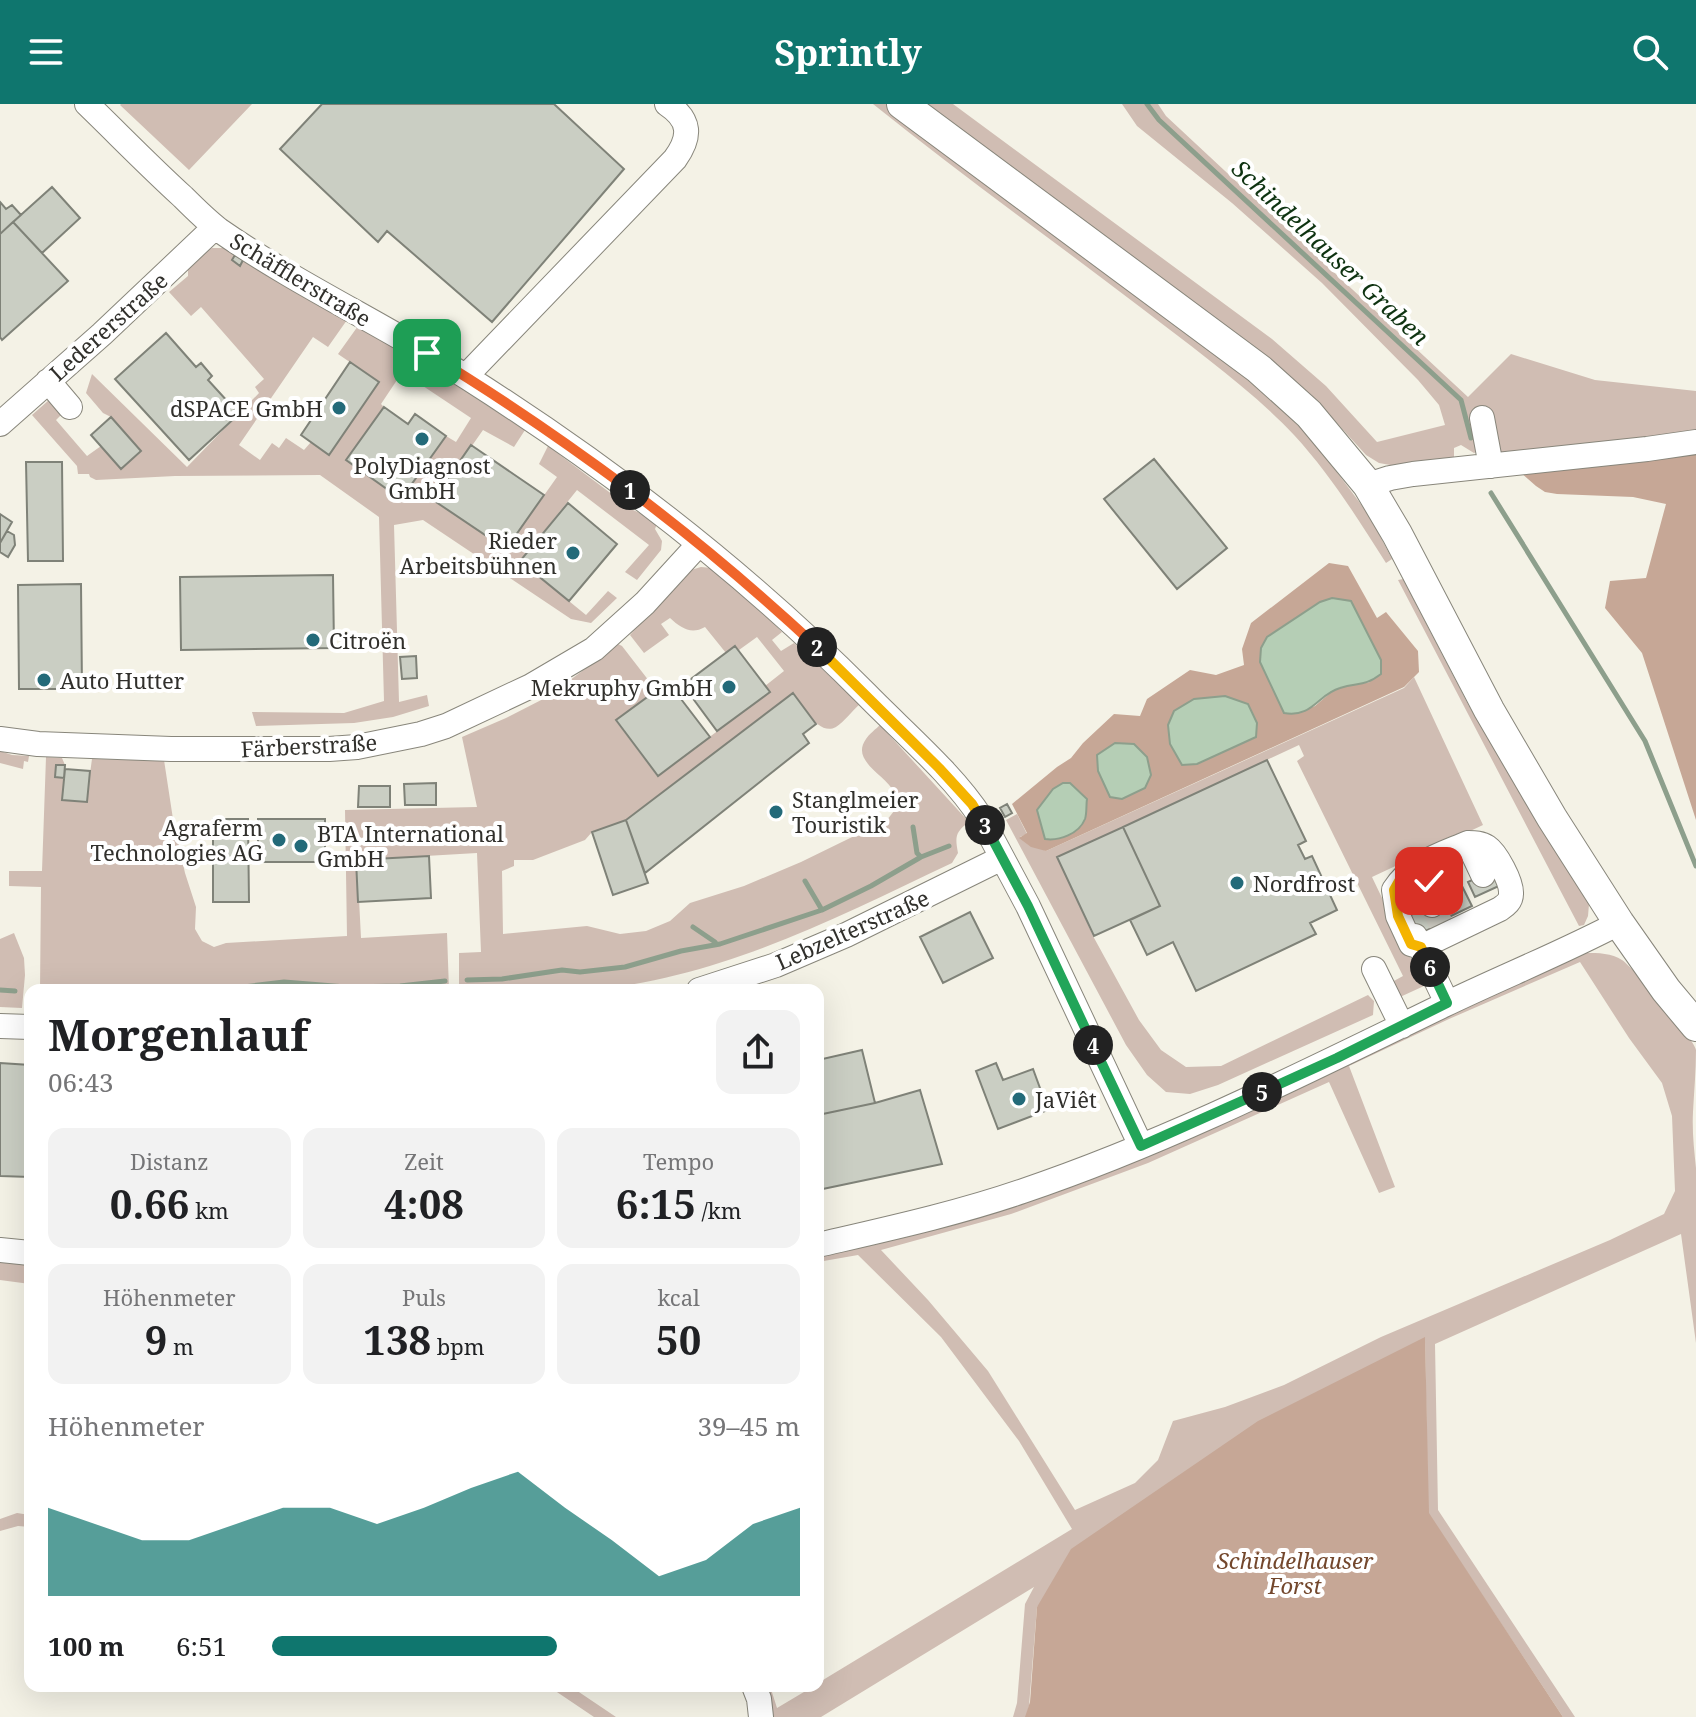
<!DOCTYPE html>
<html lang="de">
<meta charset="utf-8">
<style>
body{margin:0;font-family:"Noto Serif",serif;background:#f2f2f2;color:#202124;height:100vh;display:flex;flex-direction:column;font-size:30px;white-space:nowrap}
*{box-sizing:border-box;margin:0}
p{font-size:26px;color:#757577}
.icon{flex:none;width:44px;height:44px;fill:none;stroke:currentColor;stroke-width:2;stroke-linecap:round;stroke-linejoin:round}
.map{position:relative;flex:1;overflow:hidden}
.sheet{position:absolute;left:24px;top:880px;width:800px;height:708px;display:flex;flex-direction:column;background:#fff;border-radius:16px;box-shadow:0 8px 32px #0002}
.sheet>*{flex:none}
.pin{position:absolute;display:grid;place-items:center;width:68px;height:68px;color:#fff;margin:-34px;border-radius:16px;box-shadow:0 4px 12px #0006}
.km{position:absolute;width:40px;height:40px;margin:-20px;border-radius:50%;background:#222;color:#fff;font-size:22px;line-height:40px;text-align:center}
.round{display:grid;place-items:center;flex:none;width:84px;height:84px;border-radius:16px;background:#f2f2f2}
.head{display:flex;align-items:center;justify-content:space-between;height:136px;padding:0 24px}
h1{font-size:44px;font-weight:700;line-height:60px}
.figures{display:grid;grid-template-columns:repeat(3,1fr);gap:12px;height:136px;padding:8px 24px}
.figures div{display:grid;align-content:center;border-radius:16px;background:#f2f2f2;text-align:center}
.figures b{font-size:40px;font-weight:700}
.figures small{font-size:22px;font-weight:400}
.figures p{font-size:22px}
.chart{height:224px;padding:16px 24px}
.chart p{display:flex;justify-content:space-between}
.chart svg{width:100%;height:144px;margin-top:8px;fill:#0f766e;opacity:.7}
ul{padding:0 24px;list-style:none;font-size:26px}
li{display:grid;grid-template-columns:128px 96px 1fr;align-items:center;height:60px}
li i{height:20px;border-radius:10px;background:#0f766e}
header{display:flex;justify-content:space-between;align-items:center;height:104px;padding:0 24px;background:#0f766e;color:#fff;font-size:36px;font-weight:700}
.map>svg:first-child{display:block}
</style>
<header><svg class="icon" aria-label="menu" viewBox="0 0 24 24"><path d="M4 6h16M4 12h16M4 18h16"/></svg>Sprintly<svg class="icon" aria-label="search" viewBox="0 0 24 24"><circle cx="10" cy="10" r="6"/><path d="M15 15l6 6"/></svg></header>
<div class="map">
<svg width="1696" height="1613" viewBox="0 0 1696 1613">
<rect width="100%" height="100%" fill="#f4f2e6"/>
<path fill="#d0bdb3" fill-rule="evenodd" d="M121,0H252L189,66L120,1Z
M873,0H892L1233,259L1293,314L1321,347L1369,411L1392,455L1386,459C1358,415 1330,370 1294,331C1252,286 1193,244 1144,206C1054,137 961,71 873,0Z
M925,0H953L1272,235L1326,282L1377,338L1445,321L1439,301L1418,276L1322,179L1232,99L1137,22L1122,0H1158L1166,12L1468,293L1511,250L1595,276L1696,287V328L1518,351L1479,347L1474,349L1461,341L1454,344V353L1445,357L1396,362L1379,359L1366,351L1314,294Z
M212,144H230L347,216L328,243L313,233L239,341L260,356L272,339L279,344L286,334L304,346L311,338L330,350L379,278L338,250L358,222L409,251L411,255L381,300L384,303L347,356L401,394L446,332L456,338L471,314L420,280L430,265L525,326L514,343L483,326L434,396L506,445L557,373L539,360L548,342L633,406L658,417L655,425L662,437L661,446L637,476L625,468L649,441L577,386L520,457L586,511L608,487L617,494L591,519L571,515L423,416L394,421L399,598L427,591L429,602L393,613L354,619L256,622L252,608L344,609L384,597L379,413L320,371L175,372L96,376L90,373L89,370H78L77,362L32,311L49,296L62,310L56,316L87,352L101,342L122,364L141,347L111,313L103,309L86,289L92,270L187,363L259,289L255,283L264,275L201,203L191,212L169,188L188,172V160Z
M701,463L712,464L724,471L782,528L772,536L781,547L794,539L860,600C852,607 844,618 836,623C818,633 802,600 793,589L626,716L592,728L585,736L533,756H514V762L502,767L503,830L587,822L620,830L646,827L670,817L690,799L744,782L801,758L887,716L894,707C895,701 896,694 894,688C886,671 850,657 866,635C869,630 876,625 880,621L969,718C955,728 955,733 958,749L952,759C836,814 717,876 586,886C544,889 501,886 459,886V849L481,848L477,749L357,756L361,834L447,829L449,886H40L41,783L9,782V767H42L46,653L62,654L65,661H56L55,673L64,674L62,696L86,698L92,655L164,656L173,715L185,769L196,803L195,825L202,837L214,843L226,839L347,832L345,706L477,703L462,633L506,614L549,592L618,540L622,542L656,586L616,617L657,672L770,588L765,582L784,567L757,533L739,546L735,542L726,549L705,523C691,531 681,524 670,514L661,520L669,531L644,549L630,531L681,473L691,466Z
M1403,475L1469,602L1589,800L1588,812L1584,821L1579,822L1559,784L1398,476Z
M1414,573L1483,721L1372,773L1424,882L1400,893L1392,878L1403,872L1297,657L1304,652L1299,641L1058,753L1093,832L1139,916L1161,946L1186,963L1221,962L1368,891L1374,897L1373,911L1218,981L1190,990L1166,988L1147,971L1126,941L1006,716L1017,710L1027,730L1020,733L1046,747L1404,584Z
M0,647L12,651L29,652L28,658L24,657L23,665L0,659Z
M14,829L24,854L25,871L22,904L0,903V835Z
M1586,849C1598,849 1612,849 1622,856C1633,863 1695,936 1696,946C1696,967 1694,988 1693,1008C1692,1027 1694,1045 1696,1064V1239L1681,1130L1435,1240L1438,1406L1575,1613H1563L1428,1409L1425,1234L1037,1503L1029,1602L1026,1613H1013L1017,1599L1025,1500L1034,1483L821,1613H771L761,1582H770L777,1604L814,1582H818V1579L1072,1425L1019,1337L941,1233L858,1151L818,1158V1147L950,1113L1466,901ZM1580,858L1629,934L1662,979L1672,1012L1675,1087L1664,1110L1610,1136L1381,1233L1284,1281L1225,1303L1173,1317L1158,1356L1135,1379L1075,1406L988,1267L928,1196L881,1146L1011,1110L1148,1059L1329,978L1379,1089L1395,1083L1349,962L1449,915Z
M0,1157L30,1160V1180L0,1176Z
M17,1409L30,1411V1423L18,1422L0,1427V1415Z
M548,1582H570L616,1613H594Z"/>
<path fill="#c6a796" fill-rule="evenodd" d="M1696,345V716L1642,549L1605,504L1610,477L1646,474L1666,400L1633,393L1557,390L1545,388L1536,382L1512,361Z
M1329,459L1348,462L1377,514L1386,508L1418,547L1419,568L1404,583L1046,747L1031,743L1019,734L1027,729L1012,700L1057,663L1071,654L1083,639L1114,610L1140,612L1147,595L1190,566L1216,571L1244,561L1242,545L1251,519ZM1260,558L1370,578L1336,584L1315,602L1295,610L1284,609ZM1037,706L1085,715C1075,729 1063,737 1045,735Z
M1425,1233L1429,1409L1563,1613H1025L1030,1598L1037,1503L1071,1445L1258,1317Z"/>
<path fill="#b5ceb5" stroke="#8d9f8c" stroke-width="2" d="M1332,494L1351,497L1381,556V570C1364,583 1358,578 1340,584C1318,590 1313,614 1284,609L1260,558L1261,544L1267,533L1320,498Z
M1225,592L1248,600L1257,619L1256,633L1197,660L1182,661L1170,640L1168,621L1174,607L1194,595Z
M1115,639L1134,640L1147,653L1151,671L1145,684L1122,695L1110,693L1098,667L1097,651Z
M1063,679H1070L1087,695C1086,701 1087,709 1085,715C1079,730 1059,737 1045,735L1037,706L1053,685Z"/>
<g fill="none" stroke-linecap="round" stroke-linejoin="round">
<path stroke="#8d9f8c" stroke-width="5" d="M1147,0L1159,16L1461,296L1471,334
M1491,389L1645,637L1696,762
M913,723L917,749L921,753
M805,777L822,806
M693,823L715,838
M467,876L502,875L562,866L580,868L625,863L681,847L720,840L822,806L871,782L921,753L949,742
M0,886L15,887
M218,886L284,878L346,883L400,882L445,877"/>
</g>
<path fill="#cacec3" stroke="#7f8278" stroke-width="2" d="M322,0H554L624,65L492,218L387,127L378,138L280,45Z
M52,83L80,114L42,149L13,118Z
M0,98L6,105L12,101L21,111L0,130Z
M13,118L68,177L2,236L0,233V130Z
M235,151L243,156L240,162L232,156Z
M166,229L196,263L201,259L212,272L208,276L239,310L189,356L115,275Z
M350,258L379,278L329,351L301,331Z
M384,303L408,320L415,310L446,332L401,395L346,356Z
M111,313L141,347L121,365L91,331Z
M471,341L544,391L506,445L433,396Z
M1154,355L1227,444L1177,485L1104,395Z
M26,358H62L63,457H28Z
M568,399L617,440L569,497L520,457Z
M0,410L12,418L0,439Z
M7,427L14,431L15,441L8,453L0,448V439Z
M333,471L334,544L181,546L180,473Z
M81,480L82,585H19L18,481Z
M735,542L770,588L717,627L683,581Z
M416,552L417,574L402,575L400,553Z
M668,578L710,633L658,672L616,616Z
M793,589L816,620L803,630L809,639L645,769L626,716Z
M1267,656L1306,737L1298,741L1305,755L1312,752L1337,806L1310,819L1316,830L1196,887L1173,838L1147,851L1130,816L1160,802L1123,723Z
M56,661H65L64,674L55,673Z
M65,665L90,667L87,698L62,696Z
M436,679V701H405L404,680Z
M359,682H390V703H358Z
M1007,700L1012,709L1005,713L1000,704Z
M213,715H248L249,798H213Z
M258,715H325V758H258Z
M626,716L648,779L613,791L592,728Z
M1123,723L1160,802L1094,832L1057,753Z
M429,752L431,794L358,798L356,756Z
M1450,758L1472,802L1447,814L1426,769Z
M1493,766L1501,781L1475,793L1468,778Z
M1439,798L1448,817L1412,833L1404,814Z
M970,808L993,854L943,879L920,833Z
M862,946L875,999L818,1011V956Z
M0,959L30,961V1073L0,1072Z
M996,959L1003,976L1033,965L1048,1006L998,1025L976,967Z
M920,986L942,1060L818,1086V1011L875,999Z"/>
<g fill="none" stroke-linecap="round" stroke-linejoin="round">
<path stroke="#cdcbc1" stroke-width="24" stroke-dasharray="24 12" stroke-linecap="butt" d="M1429,777L1454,766
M1432,801L1441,820"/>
<g stroke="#88867b" stroke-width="26">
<path id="minor" d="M87,0C119,31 150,63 183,93C194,104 206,116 219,126C298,181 387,222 468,274C611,365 747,470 866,590C902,627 954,671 981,714L1028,802L1141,1042
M466,272L675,55C691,33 691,16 667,0
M48,277L70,303
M1482,314L1491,362
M0,320L102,230L215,123
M1368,381L1390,374L1413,370L1647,345L1696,338
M0,635L38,640L171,645H329L357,643L421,630L446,622L531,582L594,545L645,499L698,441
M1468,739C1475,739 1481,739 1487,743C1496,749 1512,778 1511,790C1511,797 1506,801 1500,805L1421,843L1411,840L1398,812L1394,786C1411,759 1440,751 1468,739Z
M1468,739L1483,771
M1414,764L1432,801
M1415,832L1447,899
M1374,865L1402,922
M699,886L776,861L846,831L1002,754
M0,922L30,923
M818,1141C887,1125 956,1110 1023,1087C1168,1038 1306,968 1444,901C1502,873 1562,849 1619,819
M0,1146L30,1149
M754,1582L759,1595L761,1613"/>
</g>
<g stroke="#88867b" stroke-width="32">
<path id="major" d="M902,0L1259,265L1309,310L1368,381L1397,430L1489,606L1552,714L1619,819L1666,886L1696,922"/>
</g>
<use href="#minor" stroke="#fff" stroke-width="24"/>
<use href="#major" stroke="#fff" stroke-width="30"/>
</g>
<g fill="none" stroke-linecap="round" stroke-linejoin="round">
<g stroke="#fff" stroke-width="16">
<path id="split-1" d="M427,249C497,291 564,337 630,386"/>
</g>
<g stroke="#fff" stroke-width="16">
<path id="split-2" d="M630,386C695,435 758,488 817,543"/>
</g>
<g stroke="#fff" stroke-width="16">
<path id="split-3" d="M817,543L939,664L972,700L985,721"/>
</g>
<g stroke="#fff" stroke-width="16">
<path id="split-4" d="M985,721L1028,802L1093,941"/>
</g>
<g stroke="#fff" stroke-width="16">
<path id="split-5" d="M1093,941L1141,1042L1262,988"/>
</g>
<g stroke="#fff" stroke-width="16">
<path id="split-6" d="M1262,988L1337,954L1447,899L1430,863"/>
</g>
<g stroke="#fff" stroke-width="16">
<path id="split-7" d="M1429,777L1422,780L1414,764L1402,772L1394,786L1398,812L1411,840L1421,843L1430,863"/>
</g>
<use href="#split-1" stroke="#f0652b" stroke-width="10"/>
<use href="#split-2" stroke="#f0652b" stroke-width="10"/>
<use href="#split-3" stroke="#f5b400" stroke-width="10"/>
<use href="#split-4" stroke="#22a559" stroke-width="10"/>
<use href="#split-5" stroke="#22a559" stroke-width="10"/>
<use href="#split-6" stroke="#22a559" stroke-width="10"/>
<use href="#split-7" stroke="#f5b400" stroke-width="10"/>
</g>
<g fill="#236a79" stroke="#fff" stroke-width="3">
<circle cx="339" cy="304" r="8"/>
<circle cx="422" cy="335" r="8"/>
<circle cx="573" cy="449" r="8"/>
<circle cx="313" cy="536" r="8"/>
<circle cx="44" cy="576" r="8"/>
<circle cx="729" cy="583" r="8"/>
<circle cx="776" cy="708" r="8"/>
<circle cx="279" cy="736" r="8"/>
<circle cx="301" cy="742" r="8"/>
<circle cx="1237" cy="779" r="8"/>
<circle cx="1019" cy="995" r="8"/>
</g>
<g text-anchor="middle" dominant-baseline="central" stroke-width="8" stroke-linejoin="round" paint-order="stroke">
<g font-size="22" fill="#31302c" stroke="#fff">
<text transform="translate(301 175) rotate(31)">Schäfflerstraße</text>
<text transform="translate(108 222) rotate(-42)">Ledererstraße</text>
<text transform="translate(309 641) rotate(-3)">Färberstraße</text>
<text transform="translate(852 825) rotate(-24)">Lebzelterstraße</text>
</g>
<g font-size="22" fill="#31302c" stroke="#fff" text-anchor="start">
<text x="323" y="304" text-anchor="end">dSPACE GmbH</text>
<text x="422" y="361" text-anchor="middle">PolyDiagnost<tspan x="422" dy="25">GmbH</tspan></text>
<text x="557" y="436" text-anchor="end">Rieder<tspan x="557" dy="25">Arbeitsbühnen</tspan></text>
<text x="329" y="536">Citroën</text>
<text x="60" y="576">Auto Hutter</text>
<text x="713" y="583" text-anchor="end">Mekruphy GmbH</text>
<text x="792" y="695">Stanglmeier<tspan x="792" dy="25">Touristik</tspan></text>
<text x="263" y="723" text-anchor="end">Agraferm<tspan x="263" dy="25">Technologies AG</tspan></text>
<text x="317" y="729">BTA International<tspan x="317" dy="25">GmbH</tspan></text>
<text x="1253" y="779">Nordfrost</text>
<text x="1035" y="995">JaViêt</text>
</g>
<g font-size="22" font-style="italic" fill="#73472c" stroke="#fff">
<text x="1295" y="1456">Schindelhauser<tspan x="1295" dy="25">Forst</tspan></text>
</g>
<g font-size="24" font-style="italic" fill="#0e3311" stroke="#fff">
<text transform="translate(1331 148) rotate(43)">Schindelhauser Graben</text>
</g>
</g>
</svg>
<div class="pin" style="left:427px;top:249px;background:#1e9e55"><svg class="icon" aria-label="arrive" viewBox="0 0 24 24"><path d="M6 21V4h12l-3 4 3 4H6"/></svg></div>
<div class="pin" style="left:1429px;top:777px;background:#d93025"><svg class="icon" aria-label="check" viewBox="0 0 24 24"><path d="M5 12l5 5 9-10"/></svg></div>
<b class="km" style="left:630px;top:386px">1</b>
<b class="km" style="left:817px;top:543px">2</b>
<b class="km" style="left:985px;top:721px">3</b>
<b class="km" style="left:1093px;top:941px">4</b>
<b class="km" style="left:1262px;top:988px">5</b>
<b class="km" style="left:1430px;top:863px">6</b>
<section class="sheet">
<div class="head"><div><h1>Morgenlauf</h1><p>06:43</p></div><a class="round"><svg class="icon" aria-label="share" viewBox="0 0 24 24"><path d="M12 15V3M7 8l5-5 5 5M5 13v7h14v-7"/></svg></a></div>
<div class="figures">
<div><p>Distanz</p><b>0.66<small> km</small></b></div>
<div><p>Zeit</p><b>4:08</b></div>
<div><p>Tempo</p><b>6:15<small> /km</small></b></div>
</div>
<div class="figures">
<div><p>Höhenmeter</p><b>9<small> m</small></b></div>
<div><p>Puls</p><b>138<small> bpm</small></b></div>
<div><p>kcal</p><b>50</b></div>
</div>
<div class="chart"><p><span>Höhenmeter</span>39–45 m</p>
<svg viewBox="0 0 160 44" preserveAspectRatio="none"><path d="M0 44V17L10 22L20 27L30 27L40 22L50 17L60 17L70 22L80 17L90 11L100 6L110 17L120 27L130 38L140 33L150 22L160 17V44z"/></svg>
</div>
<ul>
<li><b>100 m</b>6:51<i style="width:54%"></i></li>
</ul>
</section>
</div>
